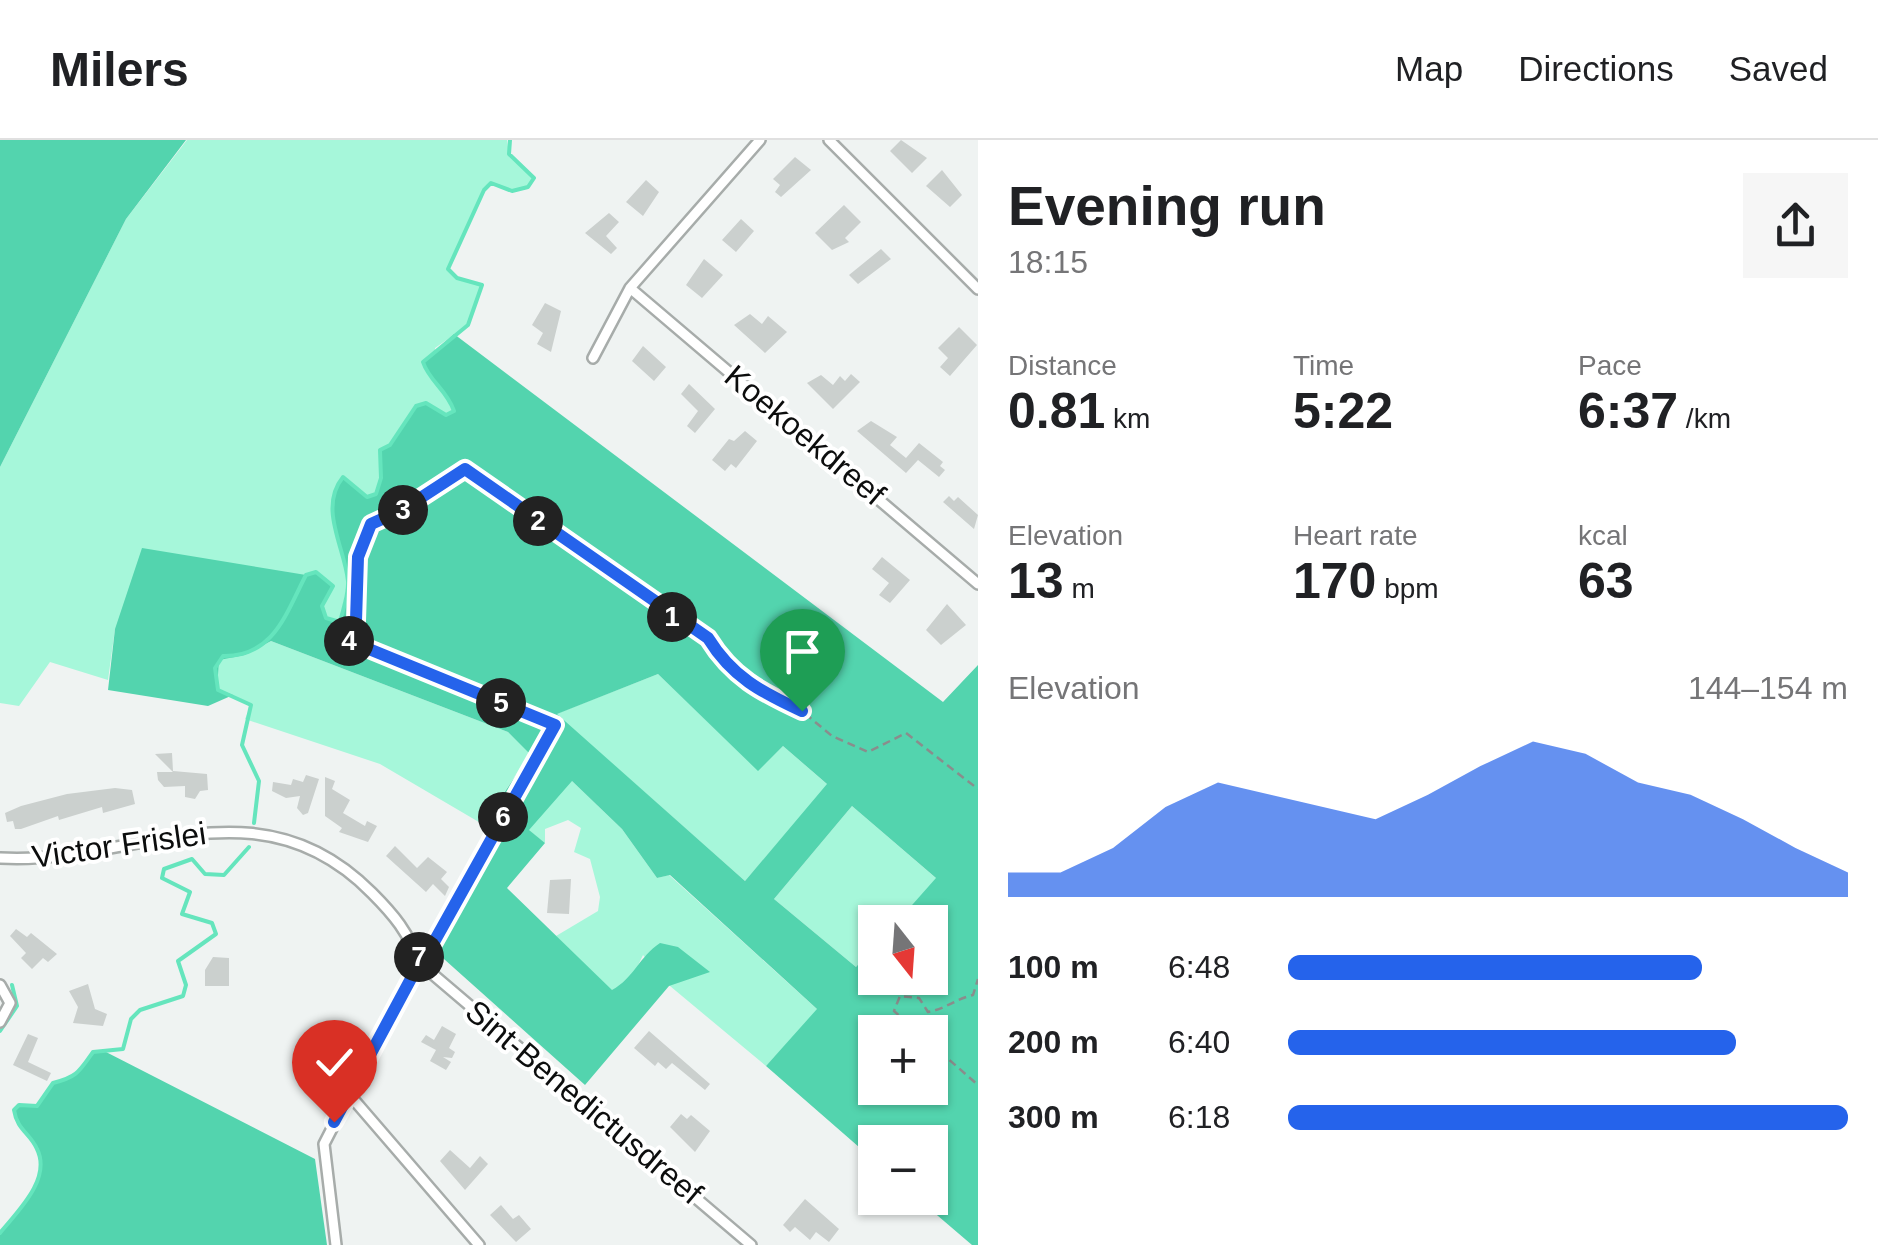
<!DOCTYPE html>
<meta charset="utf-8">
<style>
body{margin:0;font-family:Arial,sans-serif;background:#f6f6f6;color:#202124;height:100vh;display:flex;flex-direction:column;font-size:38px;white-space:nowrap}
*{box-sizing:border-box;margin:0}
p{font-size:32px;color:#757577}
.icon{flex:none;width:55px;height:55px;fill:none;stroke:currentColor;stroke-width:2;stroke-linecap:round;stroke-linejoin:round}
.map{position:relative;flex:1;overflow:hidden}
.details{display:flex;flex-direction:column;background:#fff;width:900px}
.details>*{flex:none}
.needle{width:65px;rotate:163deg}
.controls{position:absolute;left:858px;top:765px;display:grid;gap:20px}
.controls a{display:grid;place-items:center;width:90px;height:90px;border-radius:0px;background:#fff;box-shadow:0 2px 8px #0004;font-size:50px}
.pin{position:absolute;display:grid;place-items:center;width:85px;height:85px;color:#fff;margin:-102px -42px;border-radius:50% 50% 50% 0;rotate:-45deg;box-shadow:0 0 10px #0007}
.pin .icon{rotate:45deg}
.km{position:absolute;width:50px;height:50px;margin:-25px;border-radius:50%;background:#222;color:#fff;font-size:28px;line-height:50px;text-align:center}
.round{display:grid;place-items:center;flex:none;width:105px;height:105px;border-radius:0px;background:#f6f6f6}
.summary{display:flex;align-items:center;justify-content:space-between;height:170px;padding:0 30px}
h1{font-size:55px;font-weight:600;line-height:75px}
.figures{display:grid;grid-template-columns:repeat(3,1fr);gap:15px;height:170px;padding:10px 30px}
.figures div{display:grid;align-content:center}
.figures b{font-size:50px;font-weight:600}
.figures small{font-size:28px;font-weight:400}
.figures p{font-size:28px}
.chart{height:280px;padding:20px 30px}
.chart p{display:flex;justify-content:space-between}
.chart svg{width:100%;height:180px;margin-top:10px;fill:#2563eb;opacity:.7}
ul{padding:0 30px;list-style:none;font-size:32px}
li{display:grid;grid-template-columns:160px 120px 1fr;align-items:center;height:75px}
li i{height:25px;border-radius:12px;background:#2563eb}
header{display:flex;align-items:center;gap:60px;box-sizing:border-box;height:140px;padding:0 50px;background:#fff;border-bottom:2px solid #e0e0e0}
header strong{font-size:48px}
nav{display:flex;gap:55px;margin-inline-start:auto;font-size:35px}
main{display:flex;flex:1;min-height:0}
.map>svg:first-child{display:block}
</style>
<header>
<strong>Milers</strong>
<nav><a>Map</a><a>Directions</a><a>Saved</a></nav>
</header>
<main>
<div class="map">
<svg width="978" height="1105" viewBox="0 0 978 1105">
<rect width="100%" height="100%" fill="#eff3f2"/>
<path fill="#a6f7da" d="M187,0H507L509,14L534,38L528,47L512,51L492,43L484,50L448,129L457,138L482,145L468,185L435,208L434,239L449,256L454,271L446,275L426,263L390,305L376,354L367,357L349,340L336,398L348,439L340,482L326,478L322,466L332,446L316,433L306,435L115,489L108,540L50,522L19,566L0,563V327L126,79Z
M271,501L508,592L530,613L496,665L489,688L380,624L245,579L251,565L218,550L215,528L223,516L245,515Z
M658,534L758,630L783,606L828,645L745,741L556,574Z
M571,640L622,689L657,738L669,735L818,870L766,926L670,846L643,815L631,840L612,851L556,796L598,771L600,757L590,719L574,712L581,688L568,680L545,689V703L528,690Z
M852,666L937,739L897,782H875V806L856,827L774,759Z"/>
<path fill="#53d4ae" fill-rule="evenodd" d="M0,0H186L126,79L0,327Z
M454,194L943,562L978,525V1105H972L917,1058H930V1002H875V1021L766,926L817,869L670,735L657,738L622,689L572,641L529,690L545,703L507,748L612,850C634,838 639,817 660,803L678,807L710,832L669,846L585,945L435,811L496,665L530,614L508,592L271,501L245,515L219,520L217,549L233,555L208,566L108,550L115,489L142,408L306,435L316,432L333,446L322,466L326,478L340,481C343,469 349,454 348,441C345,408 318,368 343,337L367,357L376,354L381,338L380,310L391,305L416,266L426,263L446,275L453,271C447,250 429,241 423,222ZM658,534L758,631L783,606L827,644L745,741L557,574ZM852,666L936,738L897,782H930V838H875V806L856,827L774,759ZM875,892H930V948H875Z
M93,912H106L315,1019L327,1105H0V1093C17,1073 52,1039 37,1009C30,993 17,990 14,970L19,965L37,966L53,943C77,937 79,932 93,912Z"/>
<g fill="none" stroke-linecap="round" stroke-linejoin="round">
<path stroke="#65e5bd" stroke-width="4" d="M254,683L259,641L242,605L251,565L218,550L215,528L223,516C274,517 286,473 306,435L316,432L333,446L322,466L326,478L340,482C343,469 349,454 348,441C345,408 318,368 343,337L367,357L376,354L381,338L380,310L390,305L416,266L426,263L446,275L454,271C447,250 429,241 423,222L468,185L482,145L457,138L448,129L484,50L491,43L512,51L528,47L534,38L509,14L510,0
M0,891L17,866L12,845
M0,1093C17,1072 52,1039 37,1009C30,993 17,990 14,970L19,965L37,966L53,943C77,937 79,932 93,912L123,909L131,879L140,870L183,856L186,845L178,821L216,794L212,783L182,774L190,752L162,738L164,729L192,719L205,734L224,735L249,707"/>
</g>
<path fill="#cbd0ce" d="M901,0L927,18L912,33L890,11Z
M795,17L811,30L781,57L775,52L780,45L773,39Z
M942,30L962,55L950,67L926,46Z
M646,40L659,52L643,76L626,62Z
M844,65L861,82L845,98L849,102L832,110L815,93Z
M609,73L619,82L606,96L617,108L611,114L585,93Z
M741,79L754,91L736,112L722,100Z
M881,109L891,119L858,144L849,135Z
M704,119L723,135L702,158L686,145Z
M545,163L561,171L551,212L537,204L543,193L532,185Z
M750,174L762,184L768,176L787,192L765,213L734,185Z
M959,187L977,205L950,236L940,227L948,218L938,208Z
M643,206L666,227L654,241L632,221Z
M851,234L860,242L833,269L807,243L821,235L833,245L840,236L845,241Z
M689,244L715,269L695,293L687,286L698,271L681,254Z
M871,281L897,297L890,305L906,318L919,303L943,322L940,326L945,330L939,337L918,320L906,333L857,291Z
M745,291L757,301L736,328L731,324L725,331L712,320L729,299L734,301Z
M949,356L954,361L958,357L978,375L974,389L943,362Z
M882,417L910,440L890,463L879,455L889,443L872,429Z
M947,464L966,485L941,505L926,490Z
M172,613L173,631L207,634L208,650L200,651L195,659L185,657V646L164,647L158,640L157,632H173L155,614Z
M306,635L319,639L308,673L303,675L297,668L300,656L286,658L272,651L273,642L291,645L293,639L303,642Z
M325,637L335,641L332,649L350,660L343,673L365,686L367,681L377,686L368,702L339,692L342,688L325,676Z
M115,648L132,650L135,664L103,673L102,667L59,680L58,676L21,689H15L13,681L7,682L5,673L21,666L67,654Z
M395,706L417,728L428,717L447,732L441,739L449,747L445,756L433,744L426,752L386,716Z
M571,739L569,774L547,773L550,740Z
M16,789L27,797L31,793L57,814L48,822L43,818L32,829L21,818L26,813L10,796Z
M213,817L229,818V846H205V830Z
M88,844L95,869L107,874L103,886L73,883L78,867L69,851Z
M442,886L456,894L449,908L455,912L452,918L443,917L451,922L446,930L430,921L436,910L421,902L426,895L434,900Z
M649,891L710,944L705,950L672,923L666,929L658,922L655,926L634,908Z
M28,894L38,898L28,922L51,933L47,941L13,925Z
M681,974L687,979L691,975L710,991L695,1012L670,987Z
M450,1010L470,1028L480,1016L488,1024L465,1050L440,1021Z
M805,1059L839,1089L829,1102L816,1092L810,1100L795,1087L790,1092L783,1085Z
M501,1065L513,1079L519,1075L531,1089L516,1102L490,1075Z"/>
<g fill="none" stroke-linecap="round" stroke-linejoin="round">
<g stroke="#a7acaa" stroke-width="14">
<path id="street" d="M829,0L978,149
M630,148L978,444
M593,218L630,148L760,0
M0,718C132,726 257,636 372,753C391,772 412,795 417,823L324,1004L336,1105
M416,820L751,1105
M0,845L10,863L0,882
M348,953L479,1105"/>
</g>
<path stroke="#8a8d8c" stroke-width="2.5" stroke-dasharray="8 5" stroke-linecap="butt" d="M427,812L555,585L342,498L356,481L358,417L371,384L402,370L465,329L708,498L725,526L754,549L802,571L832,596L868,612L906,593L978,649
M918,892L894,871L900,856L919,858L928,872C945,869 956,859 973,855L978,839
M930,903L978,945"/>
<use href="#street" stroke="#fff" stroke-width="9"/>
</g>
<g fill="none" stroke-linecap="round" stroke-linejoin="round">
<g stroke="#fff" stroke-width="20">
<path id="route" d="M334,982L414,833L416,820L434,802L555,585L342,498L356,481L358,417L371,384L402,370L465,329L708,498C732,537 761,552 802,571"/>
</g>
<use href="#route" stroke="#2563eb" stroke-width="12"/>
</g>
<g text-anchor="middle" dominant-baseline="central" stroke-width="8" stroke-linejoin="round" paint-order="stroke">
<g font-size="32" fill="#0c0d0d" stroke="#fff">
<text transform="translate(805 295) rotate(40)">Koekoekdreef</text>
<text transform="translate(119 705) rotate(-8)">Victor Frislei</text>
<text transform="translate(584 962) rotate(40)">Sint-Benedictusdreef</text>
</g>
</g>
</svg>
<div class="controls">
<a><svg class="needle" viewBox="-14 -14 28 28"><path d="M0-13l5 13h-10z" fill="#e53935"/><path d="M0 13l5-13h-10z" fill="#757577"/></svg></a>
<a>+</a>
<a>−</a>
</div>
<div class="pin" style="left:802px;top:571px;background:#1e9e55"><svg class="icon" aria-label="arrive" viewBox="0 0 24 24"><path d="M6 21V4h12l-3 4 3 4H6"/></svg></div>
<div class="pin" style="left:334px;top:982px;background:#d93025"><svg class="icon" aria-label="check" viewBox="0 0 24 24"><path d="M5 12l5 5 9-10"/></svg></div>
<b class="km" style="left:672px;top:477px">1</b>
<b class="km" style="left:538px;top:381px">2</b>
<b class="km" style="left:403px;top:370px">3</b>
<b class="km" style="left:349px;top:501px">4</b>
<b class="km" style="left:501px;top:563px">5</b>
<b class="km" style="left:503px;top:677px">6</b>
<b class="km" style="left:419px;top:817px">7</b>
</div>
<section class="details">
<div class="summary"><div><h1>Evening run</h1><p>18:15</p></div><a class="round"><svg class="icon" aria-label="share" viewBox="0 0 24 24"><path d="M12 15V3M7 8l5-5 5 5M5 13v7h14v-7"/></svg></a></div>
<div class="figures">
<div><p>Distance</p><b>0.81<small> km</small></b></div>
<div><p>Time</p><b>5:22</b></div>
<div><p>Pace</p><b>6:37<small> /km</small></b></div>
</div>
<div class="figures">
<div><p>Elevation</p><b>13<small> m</small></b></div>
<div><p>Heart rate</p><b>170<small> bpm</small></b></div>
<div><p>kcal</p><b>63</b></div>
</div>
<div class="chart"><p><span>Elevation</span>144–154 m</p>
<svg viewBox="0 0 160 44" preserveAspectRatio="none"><path d="M0 44V38L10 38L20 32L30 22L40 16L50 19L60 22L70 25L80 19L90 12L100 6L110 9L120 16L130 19L140 25L150 32L160 38V44z"/></svg>
</div>
<ul>
<li><b>100 m</b>6:48<i style="width:74%"></i></li>
<li><b>200 m</b>6:40<i style="width:80%"></i></li>
<li><b>300 m</b>6:18<i style="width:100%"></i></li>
</ul>
</section>
</main>
